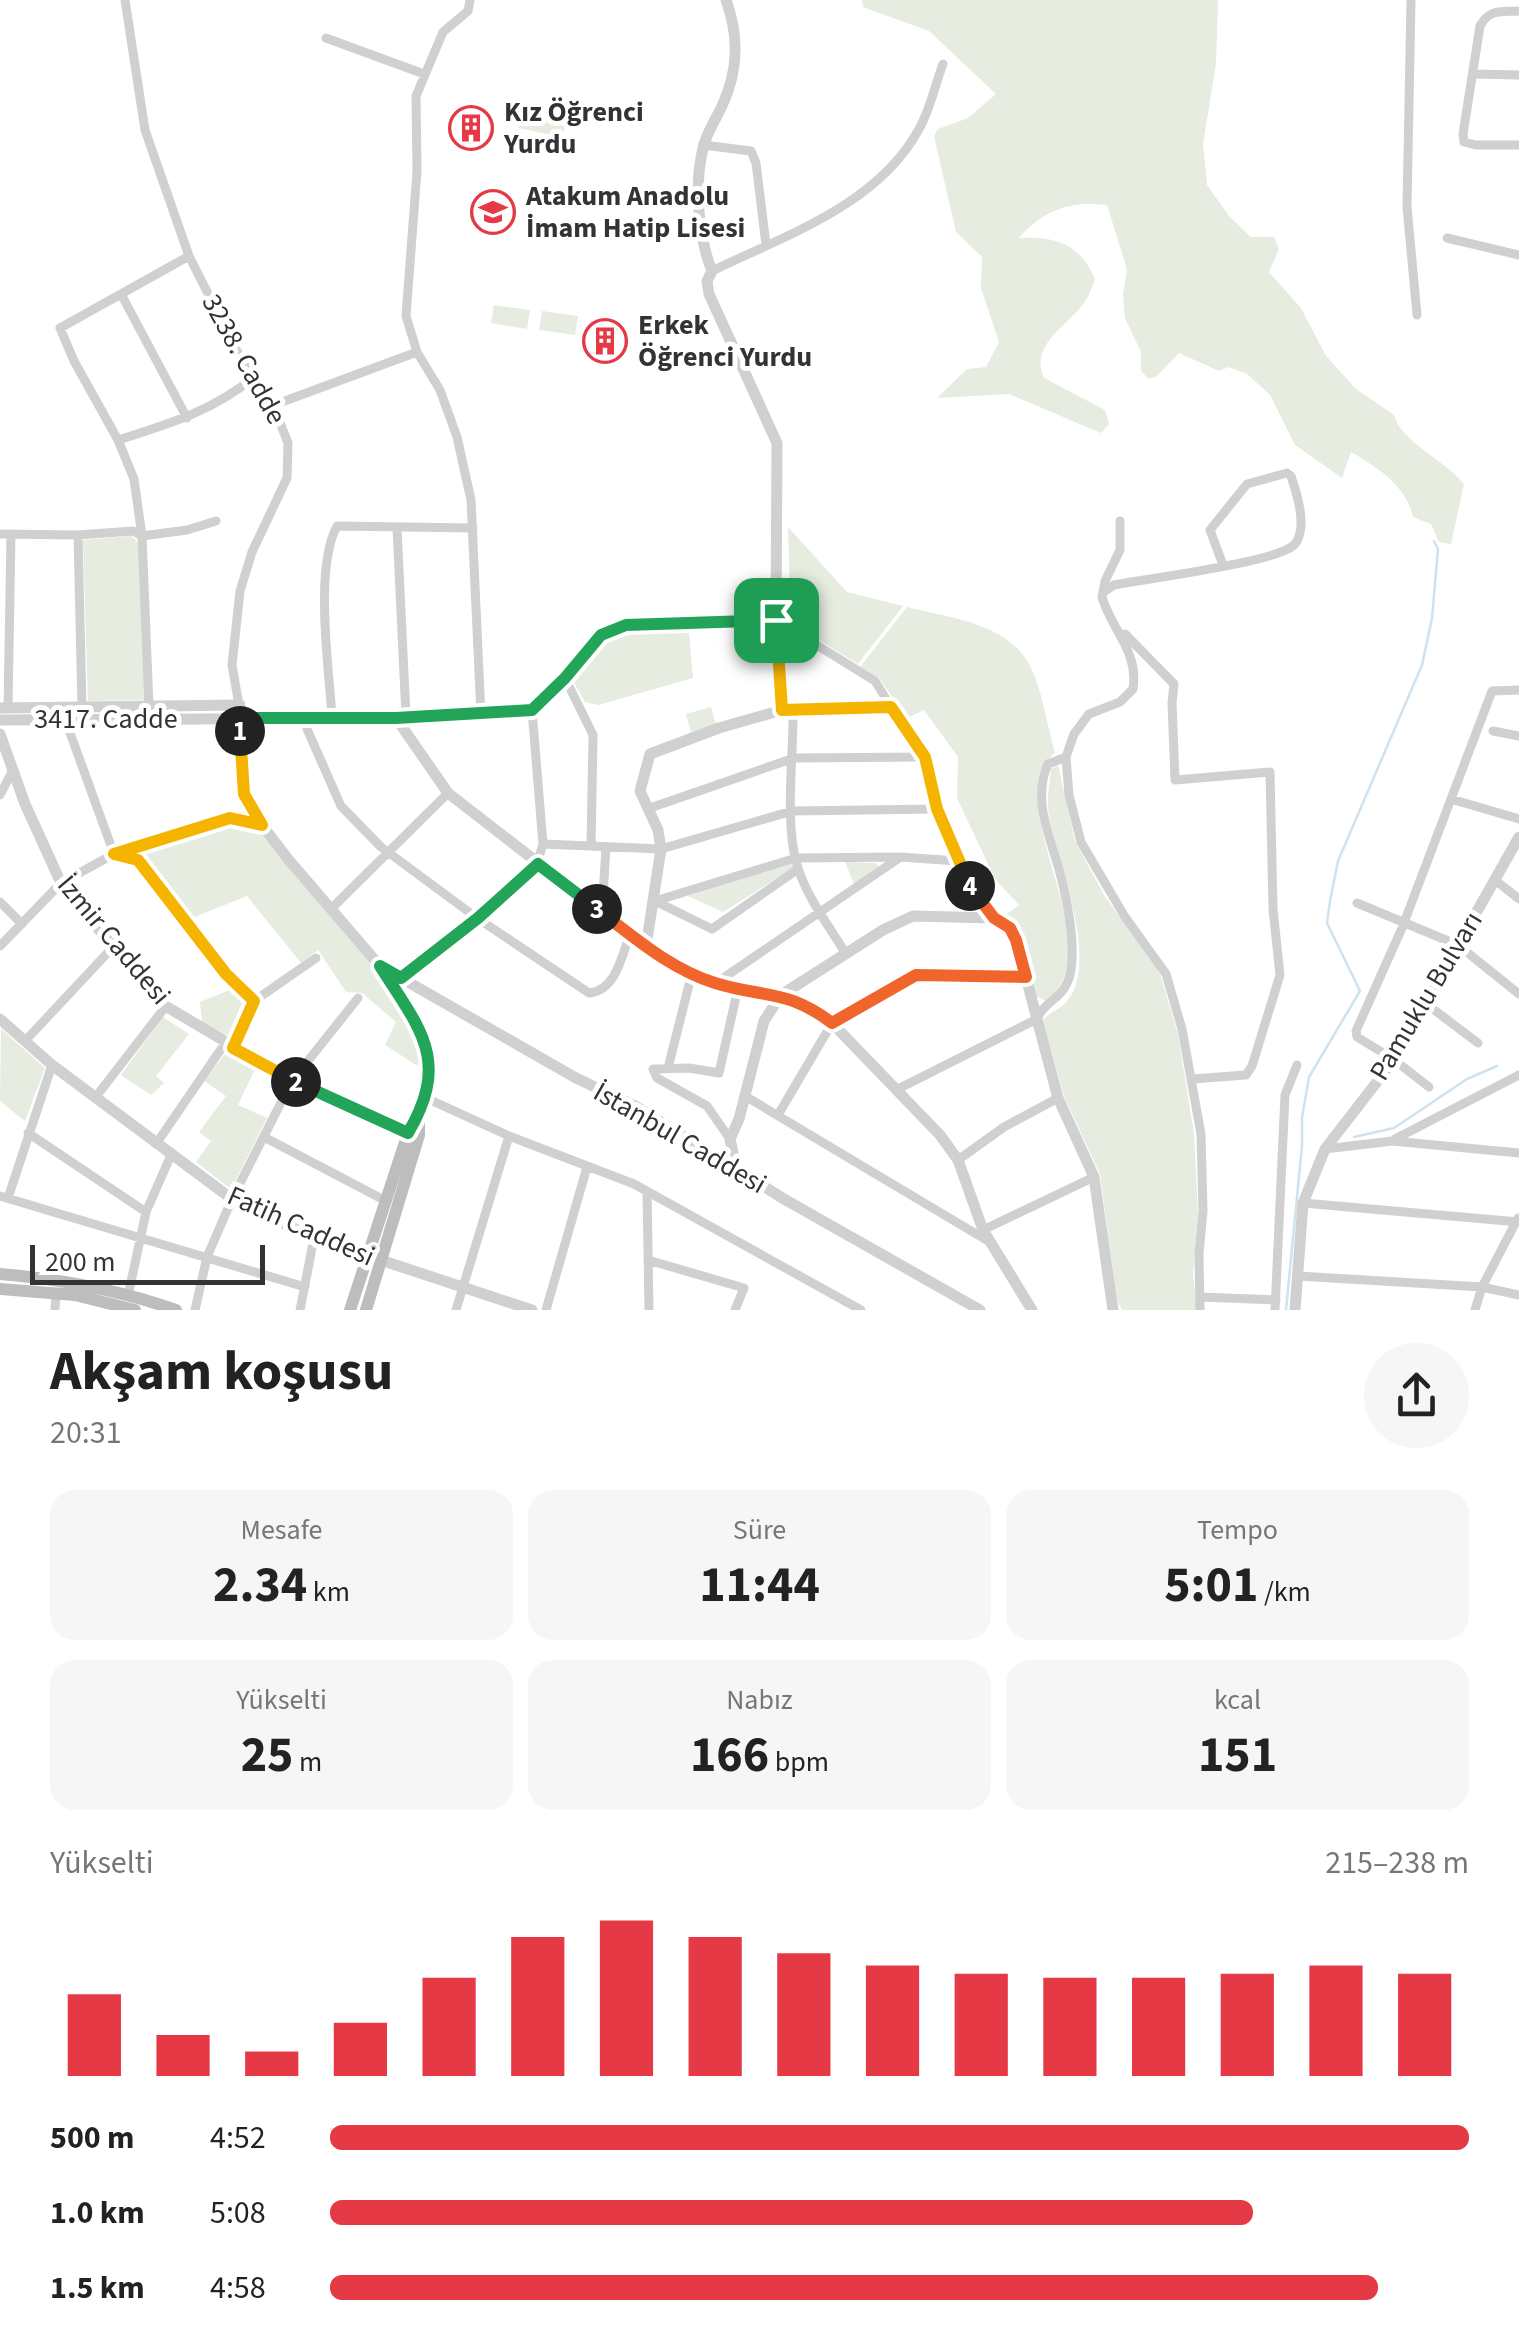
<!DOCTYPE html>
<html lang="tr">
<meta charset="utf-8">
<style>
body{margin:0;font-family:"Source Sans 3",sans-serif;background:#f6f6f6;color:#222;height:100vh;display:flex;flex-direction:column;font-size:38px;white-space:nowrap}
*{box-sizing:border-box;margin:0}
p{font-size:32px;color:#767676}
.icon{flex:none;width:55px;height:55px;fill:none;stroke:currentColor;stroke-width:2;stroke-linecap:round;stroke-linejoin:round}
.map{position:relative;height:1310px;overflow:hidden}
.drawer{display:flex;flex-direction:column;background:#fff;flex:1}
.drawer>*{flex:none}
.scale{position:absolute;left:30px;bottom:25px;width:235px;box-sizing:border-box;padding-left:10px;border:5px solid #333;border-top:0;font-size:28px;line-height:35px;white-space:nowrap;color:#333;-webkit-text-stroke:8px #fff;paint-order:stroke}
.pin{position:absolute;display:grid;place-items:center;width:85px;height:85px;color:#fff;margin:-42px;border-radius:20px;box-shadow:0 5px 15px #0006}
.km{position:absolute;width:50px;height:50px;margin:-25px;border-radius:50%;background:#222;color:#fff;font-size:28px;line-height:50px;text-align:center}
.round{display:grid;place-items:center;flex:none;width:105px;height:105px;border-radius:52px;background:#f6f6f6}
.overview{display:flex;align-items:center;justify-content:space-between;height:170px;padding:0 50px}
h1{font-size:55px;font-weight:700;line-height:75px}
.stats{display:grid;grid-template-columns:repeat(3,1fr);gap:15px;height:170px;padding:10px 50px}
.stats div{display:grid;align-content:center;border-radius:25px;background:#f6f6f6;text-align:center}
.stats b{font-size:50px;font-weight:700}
.stats small{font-size:28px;font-weight:400}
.stats p{font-size:28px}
.chart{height:280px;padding:20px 50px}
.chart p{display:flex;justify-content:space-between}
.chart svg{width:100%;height:180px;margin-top:10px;stroke:#e63946;stroke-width:6}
ul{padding:0 50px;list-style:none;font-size:32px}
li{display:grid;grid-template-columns:160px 120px 1fr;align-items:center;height:75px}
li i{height:25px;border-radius:12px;background:#e63946}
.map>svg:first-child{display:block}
</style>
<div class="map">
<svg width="1519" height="1310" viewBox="0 0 1519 1310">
<rect width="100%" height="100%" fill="#fff"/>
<path fill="#e6ecdf" d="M862,0H1218L1216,64L1203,144L1207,185L1229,216L1251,237H1274L1279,249L1269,272L1301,308L1326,356L1355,388L1394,415C1400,441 1446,461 1464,484L1451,544L1439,542L1431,524L1413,517C1406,485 1378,468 1351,452L1342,478L1295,445L1270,395L1247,374L1229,367L1219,371L1179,353L1157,376L1149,379L1141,371V352L1125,318L1123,294L1127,269L1107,205C1069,201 1044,210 1019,238C1056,236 1079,243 1095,279C1091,290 1087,301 1079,309C1063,328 1030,347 1044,378L1105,410L1109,424L1101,433L1009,394L937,398L967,369L986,367L999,342L981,288L982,257L956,232L934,136L938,129L968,118L996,94L929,31L863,7Z
M521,109L551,114V119L553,114L567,116L563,137L518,128Z
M494,305L530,310L527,329L491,323Z
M542,311L578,316L575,335L539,330Z
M788,527L847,592L903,606L858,664L791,623Z
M131,536L138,542L145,700L88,701L83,540Z
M907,607C950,618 1010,623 1031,668C1043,693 1047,726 1055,753C994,802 1117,947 1046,1001L1036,996L1012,924L1003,917L1019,905L995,879L957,798L958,757L924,710L907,718L879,678L860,667Z
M668,630L689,632L693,678L598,705L585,702L572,679C609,636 611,633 668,630Z
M711,707L716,725L691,732L686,714Z
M1058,765L1075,841L1104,895L1160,974L1178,1034L1194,1134L1198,1212L1193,1275L1197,1310H1122L1117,1300L1100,1174L1064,1096L1043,1021C1049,1011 1060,1010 1067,1001C1102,958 1053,855 1048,808C1047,796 1050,781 1051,769Z
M230,824L258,829C309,890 406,988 425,1063L416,1065L385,1045L396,1022L362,993L346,992L318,950L301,963L247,896L192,918L141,853Z
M845,862L876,863L879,868L854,884Z
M792,864L793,868L723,912L688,896Z
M232,989L250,1003L232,1038L202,1022L200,1002Z
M163,1017L189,1034L156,1076L164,1083L151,1095L121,1075Z
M1,1029L45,1068L25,1121L0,1101Z
M233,1052L256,1067L238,1105L267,1118L231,1189L196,1162L211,1141L199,1132L226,1096L204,1081L225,1054Z"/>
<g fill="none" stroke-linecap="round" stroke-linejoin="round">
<path stroke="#cfe2ee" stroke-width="2.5" d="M1354,1137L1394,1128L1467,1079L1497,1066
M1286,1310L1302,1146V1118L1309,1077L1360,991L1327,923L1330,901L1338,861L1422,665L1432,618L1438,549L1434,541"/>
<path stroke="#d0d0d0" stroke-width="9" d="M125,0L145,130L189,256L238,353L268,392L288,443L287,478L252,552L240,591L232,665L240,711
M470,0L468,11L443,32L416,96L417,171L406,316L417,352L440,390L457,437L471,500L481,715
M1411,0L1407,207L1417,315
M1519,11C1502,12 1490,8 1480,26L1463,134L1464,142L1476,145H1519
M326,38L424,74
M1474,74L1519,75
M703,145L751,151L756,163L766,245
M1447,238L1519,255
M712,271C786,235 878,205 919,129C930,110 935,85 943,64
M121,294L187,418
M274,405L417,352
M118,440C168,424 213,411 254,377
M1120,521V550L1105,581L1102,597C1111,629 1139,651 1133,689L1120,702L1089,714L1074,734L1066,757L1069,795L1081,842L1125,917L1166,974L1182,1029L1201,1134L1203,1211L1199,1254L1200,1310
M397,528L406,716
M0,534L78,535L133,531L142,536L187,530L216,521
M78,535L82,707
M1105,591L1114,585C1145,579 1280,562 1295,544C1308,528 1297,494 1291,476L1287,473L1247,484L1210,530L1223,565
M776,620L875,681L891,707
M1125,634L1174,684L1172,703L1175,780L1270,772L1273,909L1280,975L1252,1066L1246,1075L1192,1079
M565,678L593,735L591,846
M149,706L142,536L134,479L118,440L74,361L60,328L189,256
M8,708L11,534
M793,709C794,756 784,820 797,865C806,896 829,926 846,954
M305,717L307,729L341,806L381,847L477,918L589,993C616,991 622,955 630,934
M332,717C329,668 314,569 337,526L473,528
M65,719L114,854L138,860L226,973L254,1001
M1493,731L1519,736
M0,795L13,770
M1451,799L1519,819
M650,808L794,758L925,757
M543,844L661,849L792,811L937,809
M1495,880L1519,899
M655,901L796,858L900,857L958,861
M655,901L712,929L798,869
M0,902L22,924
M1357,903L1458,945L1519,994
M331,909L448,793
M602,913L606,847
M0,946L61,883L114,854L230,818L262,825
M401,978L477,918L537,864L543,844L532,710
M716,983L899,858
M1425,1003L1478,1043
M25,1041L113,947
M668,1068L692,973
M1429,1087L1393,1059L1357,1037L1356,1031L1402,928L1492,691L1519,690
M896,1090L1037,1019C1046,998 1066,1000 1071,970C1075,942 1068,905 1061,877C1052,840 1031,802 1048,764L1066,757
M745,1096L988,1241
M95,1098L166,1006
M426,1098L509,1136L634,1184L861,1310
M778,1115L832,1023L916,975L1026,977
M28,1133L146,1212
M264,1137L386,1201
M730,1139L707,1106L657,1078L653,1069L689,1068L719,1073L738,988
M1395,1139L1519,1075
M156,1144L221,1049L233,1048L254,1001L316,958
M1325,1149L1392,1141L1519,1153
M958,1160L1004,1127L1058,1098
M647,1191L649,1310
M0,1196L305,1287
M8,1198L52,1065
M1303,1203L1519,1222
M983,1230L1094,1177
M648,1260L744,1288L735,1310
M1298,1276L1482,1287L1519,1295
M128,1296L146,1212L171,1155
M1200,1297L1276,1300
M55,1310L56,1294
M195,1310L207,1257L232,1199L292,1081L358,998
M300,1310L314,1238
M456,1310L509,1136
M546,1310L587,1167
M1275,1310L1285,1095L1297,1065
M1475,1310L1482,1287L1518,1218"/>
<path stroke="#d0d0d0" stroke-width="11" d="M726,0C739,36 739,70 722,106C716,119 706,134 703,148C694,186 698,236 712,271L707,281L709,294L777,443L776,620L782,710
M0,708L240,705
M240,718L244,794L262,825L288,859L380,966L424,1040L431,1067L419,1114
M396,718L448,793L662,959L716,983L793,999L832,1023L940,1135L958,1160L983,1230L1032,1310
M0,720L396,718L520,712L532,710L565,678L601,635L626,625L776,620
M0,734L25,804L61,883L157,1001L292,1081L408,1133
M646,946L661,849L658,830L640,791L650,754L719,728L782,710L891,707L925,757L937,809L973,893L994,918L1009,928L1016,940L1058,1098L1094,1177L1113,1310
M380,966L576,1078L635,1106L784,1199L980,1310
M0,1019L52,1065L232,1199L314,1238L532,1310
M737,1171L730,1139L739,1119L764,1021L781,995L883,930L913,916L994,918
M1295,1310L1303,1203L1325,1149L1390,1065L1519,837"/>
<path stroke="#bdbdbd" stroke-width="12" d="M0,1274C60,1279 119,1290 176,1310
M0,1289L75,1295L135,1310
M350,1310L408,1133L419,1114
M366,1310L419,1135V1117"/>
</g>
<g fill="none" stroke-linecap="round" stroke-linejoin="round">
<g stroke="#fff" stroke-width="20">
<path id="split-1" d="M240,731V718H396L532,710L565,678L601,635L626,625L776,620"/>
</g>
<g stroke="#fff" stroke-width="20">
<path id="split-2" d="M240,731L244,794L262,825L230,818L114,854L138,860L226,974L254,1001L233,1048L296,1082"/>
</g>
<g stroke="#fff" stroke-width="20">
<path id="split-3" d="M296,1082L408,1133C451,1060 420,1029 380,966L401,978L478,918L538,864L597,909"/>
</g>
<g stroke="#fff" stroke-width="20">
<path id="split-4" d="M597,909C634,937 670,969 715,983C763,998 788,989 832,1023L916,975L1026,977L1016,940L1010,928L994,918L970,886"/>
</g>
<g stroke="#fff" stroke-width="20">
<path id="split-5" d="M776,620L782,710L891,707L925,757L937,809L970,886"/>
</g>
<use href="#split-1" stroke="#22a559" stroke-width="12"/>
<use href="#split-2" stroke="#f5b400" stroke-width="12"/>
<use href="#split-3" stroke="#22a559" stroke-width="12"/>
<use href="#split-4" stroke="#f0652b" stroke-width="12"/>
<use href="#split-5" stroke="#f5b400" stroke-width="12"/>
</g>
<defs>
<g id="building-ring" transform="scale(2.25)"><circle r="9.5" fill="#fff" stroke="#e63946" stroke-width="1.5"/><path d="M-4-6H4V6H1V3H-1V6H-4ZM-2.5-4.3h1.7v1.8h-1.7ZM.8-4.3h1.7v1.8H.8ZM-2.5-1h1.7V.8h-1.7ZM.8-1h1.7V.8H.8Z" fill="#e63946"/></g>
<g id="school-ring" transform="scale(2.25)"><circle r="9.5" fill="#fff" stroke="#e63946" stroke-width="1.5"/><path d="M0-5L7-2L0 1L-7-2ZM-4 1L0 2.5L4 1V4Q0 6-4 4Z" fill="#e63946"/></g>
</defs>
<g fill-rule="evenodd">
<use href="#building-ring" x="471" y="128"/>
<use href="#school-ring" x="493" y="212"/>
<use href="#building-ring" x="605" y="341"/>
</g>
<g text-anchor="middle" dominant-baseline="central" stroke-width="10" stroke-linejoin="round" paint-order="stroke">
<g font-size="28" font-weight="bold" fill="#333" stroke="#fff" text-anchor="start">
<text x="504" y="112">Kız Öğrenci<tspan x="504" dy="32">Yurdu</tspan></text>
<text x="526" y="196">Atakum Anadolu<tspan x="526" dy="32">İmam Hatip Lisesi</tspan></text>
<text x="638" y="325">Erkek<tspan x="638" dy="32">Öğrenci Yurdu</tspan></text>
</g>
<g font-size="28" fill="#333" stroke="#fff">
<text transform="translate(244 359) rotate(61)">3238. Cadde</text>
<text x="106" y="719">3417. Cadde</text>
<text transform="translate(114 940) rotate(50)">İzmir Caddesi</text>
<text transform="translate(1426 996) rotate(-59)">Pamuklu Bulvarı</text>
<text transform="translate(680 1138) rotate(30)">İstanbul Caddesi</text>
<text transform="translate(301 1226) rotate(24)">Fatih Caddesi</text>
</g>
</g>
</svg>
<div class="scale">200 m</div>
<div class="pin" style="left:776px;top:620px;background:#1e9e55"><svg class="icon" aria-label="arrive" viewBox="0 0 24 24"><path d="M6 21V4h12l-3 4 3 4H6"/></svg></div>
<b class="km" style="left:240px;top:731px">1</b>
<b class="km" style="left:296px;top:1082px">2</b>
<b class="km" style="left:597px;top:909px">3</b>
<b class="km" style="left:970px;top:886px">4</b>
</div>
<section class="drawer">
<div class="overview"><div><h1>Akşam koşusu</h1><p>20:31</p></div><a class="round"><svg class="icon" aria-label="share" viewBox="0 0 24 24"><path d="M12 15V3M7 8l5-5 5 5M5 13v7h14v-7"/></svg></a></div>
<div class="stats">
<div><p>Mesafe</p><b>2.34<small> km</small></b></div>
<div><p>Süre</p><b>11:44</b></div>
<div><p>Tempo</p><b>5:01<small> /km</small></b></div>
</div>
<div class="stats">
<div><p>Yükselti</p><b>25<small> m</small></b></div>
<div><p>Nabız</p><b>166<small> bpm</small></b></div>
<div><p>kcal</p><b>151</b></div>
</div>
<div class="chart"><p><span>Yükselti</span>215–238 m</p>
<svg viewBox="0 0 160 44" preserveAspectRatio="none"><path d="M5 44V24M15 44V34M25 44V38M35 44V31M45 44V20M55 44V10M65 44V6M75 44V10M85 44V14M95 44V17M105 44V19M115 44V20M125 44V20M135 44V19M145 44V17M155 44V19"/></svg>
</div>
<ul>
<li><b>500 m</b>4:52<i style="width:100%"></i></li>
<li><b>1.0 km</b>5:08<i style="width:81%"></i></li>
<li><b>1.5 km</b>4:58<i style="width:92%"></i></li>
</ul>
</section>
